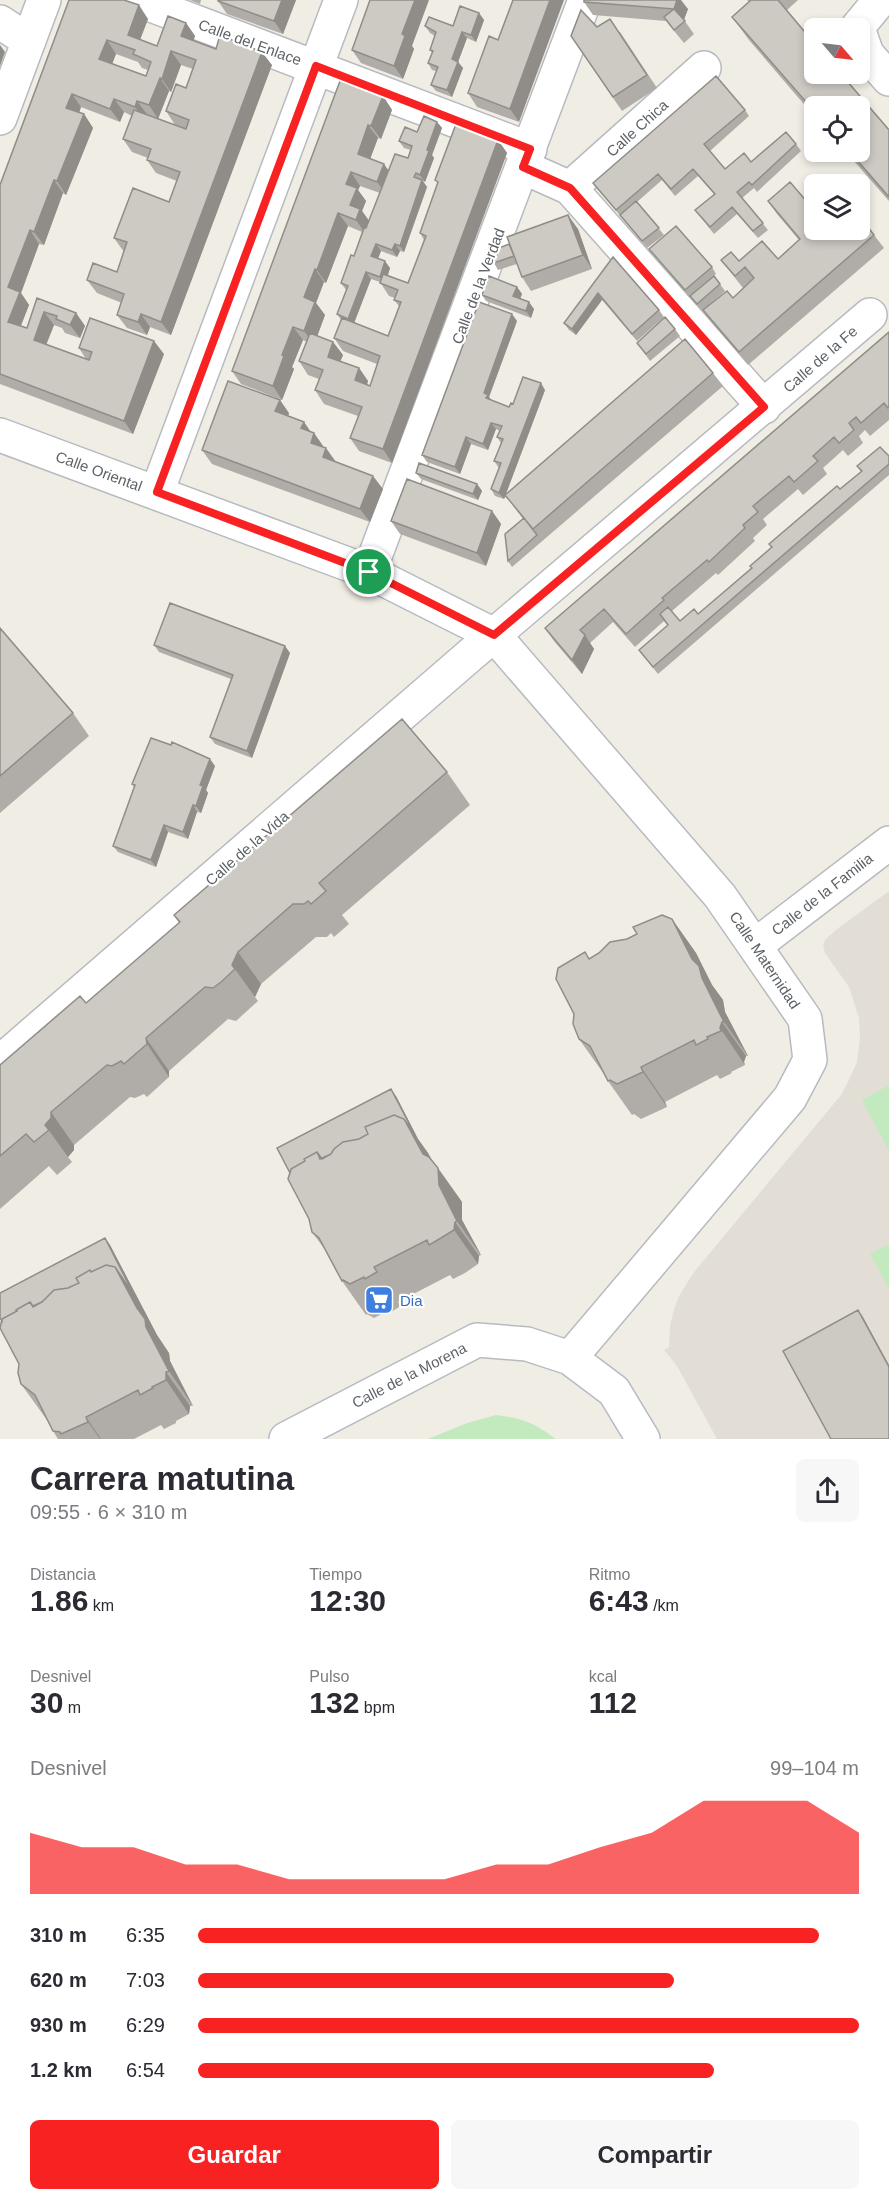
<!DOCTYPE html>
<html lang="es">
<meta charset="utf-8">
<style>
body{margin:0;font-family:Arial,sans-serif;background:#f7f7f7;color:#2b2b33;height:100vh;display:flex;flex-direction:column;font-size:22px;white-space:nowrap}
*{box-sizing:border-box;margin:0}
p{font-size:20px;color:#7c7c81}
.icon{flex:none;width:33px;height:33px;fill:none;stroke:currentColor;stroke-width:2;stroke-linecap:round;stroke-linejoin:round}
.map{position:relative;height:1439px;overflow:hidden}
.side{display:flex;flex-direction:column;background:#fff;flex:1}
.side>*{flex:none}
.needle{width:39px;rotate:118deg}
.tools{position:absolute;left:804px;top:18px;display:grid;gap:12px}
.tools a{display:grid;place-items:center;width:66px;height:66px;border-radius:9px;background:#fff;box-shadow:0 3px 9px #0003;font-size:30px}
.pin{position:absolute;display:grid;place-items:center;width:51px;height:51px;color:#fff;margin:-26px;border:3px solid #fff;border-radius:50%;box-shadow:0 2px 6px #0007}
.round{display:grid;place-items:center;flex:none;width:63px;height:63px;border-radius:9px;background:#f7f7f7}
.summary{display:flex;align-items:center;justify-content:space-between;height:102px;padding:0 30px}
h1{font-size:33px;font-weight:700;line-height:45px}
.metrics{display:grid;grid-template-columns:repeat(3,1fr);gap:9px;height:102px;padding:6px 30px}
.metrics div{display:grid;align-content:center}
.metrics b{font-size:30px;font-weight:700}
.metrics small{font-size:16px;font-weight:400}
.metrics p{font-size:16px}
.chart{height:168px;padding:12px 30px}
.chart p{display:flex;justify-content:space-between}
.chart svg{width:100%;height:108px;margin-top:6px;fill:#f92223;opacity:.7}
.cta{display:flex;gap:12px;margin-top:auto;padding:12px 30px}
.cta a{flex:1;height:69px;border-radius:9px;background:#f92223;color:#fff;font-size:24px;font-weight:700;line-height:69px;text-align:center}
.cta a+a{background:#f7f7f7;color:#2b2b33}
ul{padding:0 30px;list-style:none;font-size:20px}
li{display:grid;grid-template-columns:96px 72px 1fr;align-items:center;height:45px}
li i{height:15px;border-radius:8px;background:#f92223}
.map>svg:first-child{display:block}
</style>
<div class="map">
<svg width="889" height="1439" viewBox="0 0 889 1439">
<rect width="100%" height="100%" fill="#f0ede5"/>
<path fill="#e3ded5" d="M889,891V1439H717L677,1366L664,1350L669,1347L670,1326L674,1309L679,1296L694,1272L841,1095L848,1082L857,1062L860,1038L859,1018L849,987L825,953L823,946L825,940L837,929Z"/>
<path fill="#c3eabf" d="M889,1085V1151L862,1100Z
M889,1244V1289L870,1254Z
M496,1415C522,1418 535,1423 556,1439H428L467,1423Z"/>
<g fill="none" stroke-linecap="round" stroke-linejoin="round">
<g stroke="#b7bbc0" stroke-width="36">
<path id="minor" d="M138,0L530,149
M0,22L29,41
M857,28L880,0
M860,34L867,54L889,79
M0,118L44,0
M523,167L570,188L764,407
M570,188L704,68
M0,435L369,572L494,635L720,896L805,1019L810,1060L790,1098L570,1358
M157,492L341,0
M369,572L585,0
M756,945L889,843
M0,1062L468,657L870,315
M286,1439L477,1340L527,1344L570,1358L614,1391L643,1439"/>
</g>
<use href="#minor" stroke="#fff" stroke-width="33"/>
</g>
<path fill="#b0ada8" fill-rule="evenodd" d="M69,0L148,19L140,39L157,46L186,23L195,36L193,41L216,49L272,65L171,335L150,327L147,335L127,328L117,315L122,303L97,293L87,280L117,272L124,252L114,238L169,202L177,181L156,173L147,160L148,158L132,152L123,139L132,116L124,112L120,122L81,107L79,113L84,114L93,128L66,195L63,193L44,245L39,244L21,293L29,305L21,326L27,328L37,298L76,313L85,326L80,338L65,333L62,328L54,325L46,344L86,359L79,348L164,354L133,434L0,384V185ZM116,54L138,62L142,68L148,70L146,76L112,64ZM181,65L193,69L186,88L166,111L175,125L158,119L169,91L171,92Z
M190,0H201L200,4Z
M218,0H296L283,34L227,14L218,1Z
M747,0H798L787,10L889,130V201L846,152H860L814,106V116L749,40L732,17L749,2Z
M584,2L688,9L684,20L694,34L684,43L666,21L593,15Z
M479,13L484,20L476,42L467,38L458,62L463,68L452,97L436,91L431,85L436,71L432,70L428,63L432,53L430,50L435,36L430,33L425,26H453Z
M597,27L620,32L657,88L622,111L571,36Z
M498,40L519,122L477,107L468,93Z
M412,46L414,49L403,79L361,63L352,50Z
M383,96L392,110L381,139L378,138L370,159L388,170L408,158L411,150L404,148L399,141L437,122L442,128L432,155L434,158L425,182L423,181L427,187L404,252L400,251L397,257L381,251L378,259L390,268L388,275L408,283L424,240L420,233L438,184L435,180L498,140L507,153L392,463L359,451L350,438L358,416L324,404L315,390L319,379L308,375L299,361L307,342L303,340L292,367L294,369L282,400L241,384L232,371ZM360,186L380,193L369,221L362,211L366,201L358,190ZM348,226L362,232L354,256L341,283L346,290L337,314L341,320L334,338L343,351L377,364L370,386L367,385L368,381L359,368L340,361L343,355L333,342L317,336L325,315L316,303L324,282L326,283ZM371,279L380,282L389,296L395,298L394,300L399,306L388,336L354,323Z
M745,110L749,116L710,151L725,169L751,162L796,144L801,151L757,192L754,188L742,198L768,230L758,238L737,214L714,234L695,210L714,194L698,176L675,196L662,180L637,202L664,235L647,248L593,183Z
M768,201L814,210L874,235L884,248L748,365L712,323L703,310L733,298L743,288L721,260L739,261L778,259L799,240L777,214Z
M578,229L592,269L531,291L522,277L517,264L498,270L494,263Z
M649,249L712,267L716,274L689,297Z
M613,257L659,310L664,317L637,341L602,300L576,335L569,330L564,323Z
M720,284L725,291L702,311L690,296Z
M517,287L522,294L520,299L534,309L531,318L486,301L482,295Z
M517,321L489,397L492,401L509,407L513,404L545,390L506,494L713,373L723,386L512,567L508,561L523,519L506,496L504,499L495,496L491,489L499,468L494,461L501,443L497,437L500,431L496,429L488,450L471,444L460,474L427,462L422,455Z
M675,329L680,336L650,361L637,343Z
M889,332V420L870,436L865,430L859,436L863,443L848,456L843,450L823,468L827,474L803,495L798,489L763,519L767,525L753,538L755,541L718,575L716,573L672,611L680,621L698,614L861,472L857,466L889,456V475L658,674L639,650L668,625L664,621L635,647L613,622L590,643L594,649L582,674L554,641L545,628Z
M289,413L288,416L304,422L310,432L314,433L323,446V447L335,461L383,489L370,522L212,464L202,450Z
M416,473L477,484L482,491L478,500L421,479Z
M492,511L501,524L486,566L400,534L391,521Z
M0,628L73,713L89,736L0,813Z
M154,645L290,653L252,758L215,744L210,737L231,679L159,652Z
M215,766L206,790L208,793L201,813L197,812L188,839L168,832L156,867L118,852L113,846L134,787L132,784Z
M447,772L470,805L342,915L349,924L334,937L331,933L327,937H316L261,984L255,997L258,1001L236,1021L228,1019L169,1071V1077L147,1097L144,1094L135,1098L130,1097L74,1145V1150L68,1157L72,1162L57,1175L49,1166L0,1209V1065L86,1003L179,923L174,915Z
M672,919L696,953L712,985L723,1000L725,1012L748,1056H746L744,1062L745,1065L731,1072L732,1073L720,1079L717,1075L665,1102L667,1107L641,1119L634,1114L632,1115L608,1081L604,1074L579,1039L574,1014L590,958L627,939Z
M396,1096L418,1139L428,1153L433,1162L462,1202V1220L481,1255L479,1256L478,1264L465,1273L453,1279L450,1275L398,1302L401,1306L389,1313L387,1311L374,1318L367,1314L366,1315L342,1281L326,1251L312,1232L309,1219Z
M105,1238L110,1245L157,1335L169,1353L170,1361L193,1406H190L189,1414L176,1421V1423L164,1429L161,1425L134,1439H58L53,1431L47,1420L21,1384Z"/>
<path fill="#908d88" d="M282,0H296L283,34L274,21Z
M415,0H429L412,46L414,49L403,79L394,66L402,34Z
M550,0H564L519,122L510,109Z
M677,0H681L688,9L683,22L674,9Z
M139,5L148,19L137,48L128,35Z
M479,13L484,20L476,42L471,35Z
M186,23L195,36L190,50L181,36Z
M462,32L467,38L458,62L463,68L452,97L447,90L452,59Z
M107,40L116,54L109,72L99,59Z
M0,45L5,52L0,66Z
M171,51L181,65L171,92L162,79Z
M262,52L272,65L171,335L161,322Z
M160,78L169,91L158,119L149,105Z
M72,94L81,107L76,121L66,108Z
M383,96L392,110L381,139L371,126Z
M114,99L124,112L120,122L110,109Z
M137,101L147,114L144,120L135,107Z
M84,114L93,128L66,195L57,181Z
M437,122L442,128L432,155L434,158L425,182L420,175L427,150Z
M368,125L378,138L367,167L358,154Z
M498,140L507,153L392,463L383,449Z
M384,164L393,177L387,195L377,182Z
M351,172L360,186L358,190L366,201L362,211L370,222L365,233L356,220L350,205L346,184Z
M54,180L63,193L44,245L34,232Z
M422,180L427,187L404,252L400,246Z
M338,213L348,226L326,283L317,270Z
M568,215L578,229L592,269L583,255Z
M30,230L39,244L21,293L29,305L17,335L8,322V287Z
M376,244L381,251L376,263L371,256Z
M395,244L400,251L397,257L392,250Z
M385,261L390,268L385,284L380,277Z
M315,269L324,282L316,303L325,315L314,345L304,331V297Z
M366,272L371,279L353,326L348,319Z
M517,287L522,294L518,303L513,296Z
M598,293L602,300L576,335L572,329Z
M529,302L534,309L531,318L526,311Z
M44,312L54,325L43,353L34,340Z
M76,313L85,326L80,338L70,325Z
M141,314L150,327L147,335L138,322Z
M512,314L517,321L489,397L493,402L486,398L484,393Z
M293,327L303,340L292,367L294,369L282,400L273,386L282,355Z
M154,341L164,354L133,434L124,421Z
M333,342L343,355L337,370L328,357Z
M359,368L368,381L364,394L355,380Z
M541,383L545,390L504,499L499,493Z
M280,400L289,413L285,425L275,411Z
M304,422L313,435L301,428Z
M491,423L496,429L488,450L483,444Z
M314,433L323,446L320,456L311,443Z
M466,437L471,444L460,474L455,467Z
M326,448L336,462L323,457Z
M373,476L383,489L370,522L360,509Z
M477,484L482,491L478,500L473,494Z
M492,511L501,524L486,566L477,553Z
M585,635L594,649L582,674L572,660Z
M285,646L290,653L252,758L247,751Z
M210,759L215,766L206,790L208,793L201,813L196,806L200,785Z
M193,805L197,812L188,839L183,832Z
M164,825L168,832L156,867L151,860Z
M672,919L696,953L712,985L723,1000L725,1012L748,1056L724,1022Z
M238,952L261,984L255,997L232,965Z
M722,1022L746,1056L744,1062L745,1065L720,1028Z
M146,1038L169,1071V1077L147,1044Z
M641,1067L665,1102L667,1107L643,1072Z
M391,1089L396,1096L418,1139L428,1153L438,1172V1168L462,1202V1220L481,1255L457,1221L404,1119Z
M51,1112L74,1145V1150L68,1157L45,1125Z
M455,1222L479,1256L478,1264L454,1230Z
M105,1238L110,1245L157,1335L169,1353L170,1361L193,1406L169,1371L115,1267Z
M858,1310L863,1317L889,1365V1367Z
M166,1372L190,1406L189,1414L166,1380Z
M86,1417L101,1439H100L88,1422Z"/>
<path fill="#cdc9c3" stroke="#908d88" stroke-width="1.5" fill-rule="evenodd" d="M69,0H124L139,5L128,35L157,46L168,16L186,23L181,36L216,49L220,35L262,52L161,322L141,314L138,322L117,315L124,294L87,280L93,263L117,272L127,242L114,238L133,188L169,202L180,172L147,160L151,149L123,139L134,110L186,129L189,120L166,111L176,84L186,88L196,60L171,51L162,79L160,78L149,105L137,101L135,107L114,99L110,109L72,94L66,108L84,114L57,181L54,180L34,232L30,230L8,287L20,292L8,322L27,328L37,298L76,313L70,325L56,319L57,316L44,312L34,340L89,360L92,352L79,348L90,318L154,341L124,421L0,374V185ZM107,40L135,50L133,54L151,62L146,76L99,59Z
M218,0H282L274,21L218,1Z
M370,0H415L402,34L405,36L394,66L352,50Z
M513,0H550L510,109L468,93L489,36L498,40Z
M584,0H677L674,9L584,2Z
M751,0H778L814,43V74H841L889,130V197L850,152H860V106H814V111L732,17Z
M460,6L479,13L471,35L462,32L452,59L458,62L447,90L431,85L438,67L428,63L433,51L430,50L436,32L425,26L429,17L453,26Z
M674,9L685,21L674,30L664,17Z
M581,10L597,27L610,19L647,75L613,97L571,36Z
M716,76L745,110L704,144L725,169L744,153L751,162L786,132L796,144L752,185L749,182L737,192L763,223L753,231L732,207L710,227L695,210L715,194L693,169L671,189L658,174L616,210L593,183Z
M340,81L383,96L371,126L368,125L358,154L384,164L377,182L351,172L346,184L357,188L350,205L360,209L356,220L338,213L317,270L315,269L304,297L315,302L304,331L293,327L282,355L284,356L273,386L232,371Z
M424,116L437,122L427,150L429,151L420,175L416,173L414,177L422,180L400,246L395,244L392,250L376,244L371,256L385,261L380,277L366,272L348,319L337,314L348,286L341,283L351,255L354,256L364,228H366L395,154L408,158L412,146L399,141L405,127L417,132Z
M456,124L498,140L383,449L350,438L362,407L315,390L323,370L299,361L310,333L333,342L328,357L359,368L355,380L370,386L380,356L334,338L342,318L388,336L401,302L394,300L398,290L380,283L383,274L408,283L426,236L420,233L438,182L435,180Z
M790,182L814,210V230H860V217L874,235L739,352L703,310L727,291L733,298L754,278L745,267L735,276L721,260L731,252L739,261L762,241L778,259L800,239L768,201Z
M636,201L659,228L642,241L620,215Z
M568,215L583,255L522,277L507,237Z
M676,226L712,267L685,290L649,249Z
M509,244L514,256L494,263L499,248Z
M613,257L659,310L632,334L598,293L572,329L564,323Z
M489,276L517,287L513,296L529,302L526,311L482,295Z
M714,276L720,284L697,304L690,296Z
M479,302L512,314L484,393L488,395L486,398L509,407L511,403L513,404L523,377L541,383L499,493L491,489L501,463L494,461L503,439L497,437L502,426L491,423L483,444L466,437L455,467L422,455Z
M665,317L675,329L646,354L637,343Z
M889,332V407L888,408L884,403L861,423L856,417L849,423L854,430L839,443L834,437L813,456L818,461L794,482L789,476L753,506L758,512L743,525L745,528L709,562L707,560L662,598L664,600L626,634L604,609L580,630L585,635L572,660L545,628Z
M685,339L713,373L533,529L505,495Z
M228,381L280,400L275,411L304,422L301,428L314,433L311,443L326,448L323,457L373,476L360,509L202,450Z
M880,447L889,456V464L653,667L639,650L668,625L660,614L668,607L680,621L694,609L698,614L752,568L750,566L772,547L769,544L837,486L840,489L862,471L857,466Z
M419,463L477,484L473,494L416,473Z
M407,479L492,511L477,553L391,521Z
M524,518L537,535L508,561L505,534Z
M170,603L285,646L247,751L210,737L233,675L154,645Z
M0,628L73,713L0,776Z
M402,719L447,772L319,883L326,891L311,904L308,901L304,904H293L238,952L232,965L235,969L221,982L213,988L205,987L146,1038L147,1044L124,1064L121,1061L112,1066L107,1065L51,1112V1118L45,1125L49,1130L34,1142L26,1134L0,1156V1065L80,996L86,1003L180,922L174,915Z
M151,738L171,745L172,742L210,759L200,785L203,786L196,806L193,805L183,832L164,825L151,860L113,846L135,785L132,784Z
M662,915L672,919L692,959L699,966L702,978L724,1022H722L720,1028L721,1031L707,1037L708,1039L696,1045L694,1040L641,1067L643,1072L617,1084L610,1080L608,1081L590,1046L579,1039L573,1024L574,1014L556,979L558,968L585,952L589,959L599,953L610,942L627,939L637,934L633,927Z
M391,1089L414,1133L404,1119L394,1115L365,1127L368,1134L359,1139L343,1142L334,1149L331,1154L322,1159L317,1152L304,1159L305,1161L291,1169L290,1173L277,1148Z
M394,1115L404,1119L423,1154L429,1157L438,1168L439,1185L457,1221L455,1222L454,1230L441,1238L429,1245L427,1240L374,1267L377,1272L365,1279L364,1277L350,1284L343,1280L342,1281L319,1238L312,1232L309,1219L288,1179L291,1169L305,1161L304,1159L317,1152L320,1159L331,1154L334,1149L343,1142L359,1139L368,1134L365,1127Z
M105,1238L134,1295L115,1267L106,1265L91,1272L90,1270L76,1278L79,1283L68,1288L54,1290L42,1302L33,1306L30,1302L16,1310L17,1311L2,1319V1321L0,1318V1293Z
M106,1265L115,1267L137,1308L145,1319L146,1327L169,1371L166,1372V1380L152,1387L153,1388L140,1395L138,1390L86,1417L88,1422L61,1434L60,1432L53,1431L35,1395L21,1384L18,1373L19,1364L0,1328L2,1319L17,1311L16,1310L30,1302L33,1307L42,1302L54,1290L68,1288L79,1283L76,1278L90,1270L91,1272Z
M858,1310L889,1367V1439H831L783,1351Z"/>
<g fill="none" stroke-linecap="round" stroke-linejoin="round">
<g stroke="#fff" stroke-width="12">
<path id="route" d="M316,66L530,149L523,167L570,188L764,407L494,635L369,572L157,492Z"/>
</g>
<use href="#route" stroke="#f92223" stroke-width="8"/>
</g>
<defs>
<g id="supermarket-square" transform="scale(1.5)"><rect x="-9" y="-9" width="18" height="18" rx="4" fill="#3f7fe0" stroke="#fff"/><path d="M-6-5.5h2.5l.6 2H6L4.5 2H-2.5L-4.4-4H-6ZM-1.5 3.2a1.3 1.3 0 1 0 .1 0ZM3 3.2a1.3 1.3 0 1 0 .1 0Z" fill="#fff"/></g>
</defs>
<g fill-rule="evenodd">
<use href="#supermarket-square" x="379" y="1300"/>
</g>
<g text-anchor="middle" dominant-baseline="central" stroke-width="4.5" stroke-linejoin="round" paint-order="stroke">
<g font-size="15" fill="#5c6267" stroke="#fff">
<text transform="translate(250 42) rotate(20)">Calle del Enlace</text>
<text transform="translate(637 128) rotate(-42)">Calle Chica</text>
<text transform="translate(478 286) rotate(-69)">Calle de la Verdad</text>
<text transform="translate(820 359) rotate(-41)">Calle de la Fe</text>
<text transform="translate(99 471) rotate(20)">Calle Oriental</text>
<text transform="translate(247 848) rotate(-41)">Calle de la Vida</text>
<text transform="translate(822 894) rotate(-38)">Calle de la Familia</text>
<text transform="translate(765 960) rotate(56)">Calle Maternidad</text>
<text transform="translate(409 1375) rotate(-27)">Calle de la Morena</text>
</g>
<g font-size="15" fill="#366cbe" stroke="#fff" text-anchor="start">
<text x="400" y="1300">Dia</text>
</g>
</g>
</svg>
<div class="tools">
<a><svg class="needle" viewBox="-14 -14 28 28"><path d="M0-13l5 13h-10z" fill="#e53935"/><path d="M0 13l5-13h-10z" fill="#7c7c81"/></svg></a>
<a><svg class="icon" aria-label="locate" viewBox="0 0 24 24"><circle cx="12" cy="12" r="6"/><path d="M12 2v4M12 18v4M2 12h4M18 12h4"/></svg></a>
<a><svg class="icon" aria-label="layers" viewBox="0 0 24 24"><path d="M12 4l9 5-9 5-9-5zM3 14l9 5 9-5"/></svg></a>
</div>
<div class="pin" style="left:369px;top:572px;background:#1e9e55"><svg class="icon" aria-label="arrive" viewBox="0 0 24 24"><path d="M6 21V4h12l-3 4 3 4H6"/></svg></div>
</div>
<section class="side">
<div class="summary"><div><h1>Carrera matutina</h1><p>09:55 · 6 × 310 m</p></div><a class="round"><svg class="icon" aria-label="share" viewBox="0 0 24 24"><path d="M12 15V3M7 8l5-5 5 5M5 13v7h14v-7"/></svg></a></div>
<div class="metrics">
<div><p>Distancia</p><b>1.86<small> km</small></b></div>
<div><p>Tiempo</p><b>12:30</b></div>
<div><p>Ritmo</p><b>6:43<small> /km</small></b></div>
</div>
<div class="metrics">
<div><p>Desnivel</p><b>30<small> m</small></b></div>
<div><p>Pulso</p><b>132<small> bpm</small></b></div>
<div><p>kcal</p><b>112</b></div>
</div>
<div class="chart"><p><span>Desnivel</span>99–104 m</p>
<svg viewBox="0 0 160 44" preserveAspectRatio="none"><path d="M0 44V19L10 25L20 25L30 32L40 32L50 38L60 38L70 38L80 38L90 32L100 32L110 25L120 19L130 6L140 6L150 6L160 19V44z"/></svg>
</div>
<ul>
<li><b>310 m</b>6:35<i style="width:94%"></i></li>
<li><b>620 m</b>7:03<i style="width:72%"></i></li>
<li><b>930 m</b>6:29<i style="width:100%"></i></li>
<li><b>1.2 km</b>6:54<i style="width:78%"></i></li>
</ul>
<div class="cta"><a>Guardar</a><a>Compartir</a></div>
</section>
